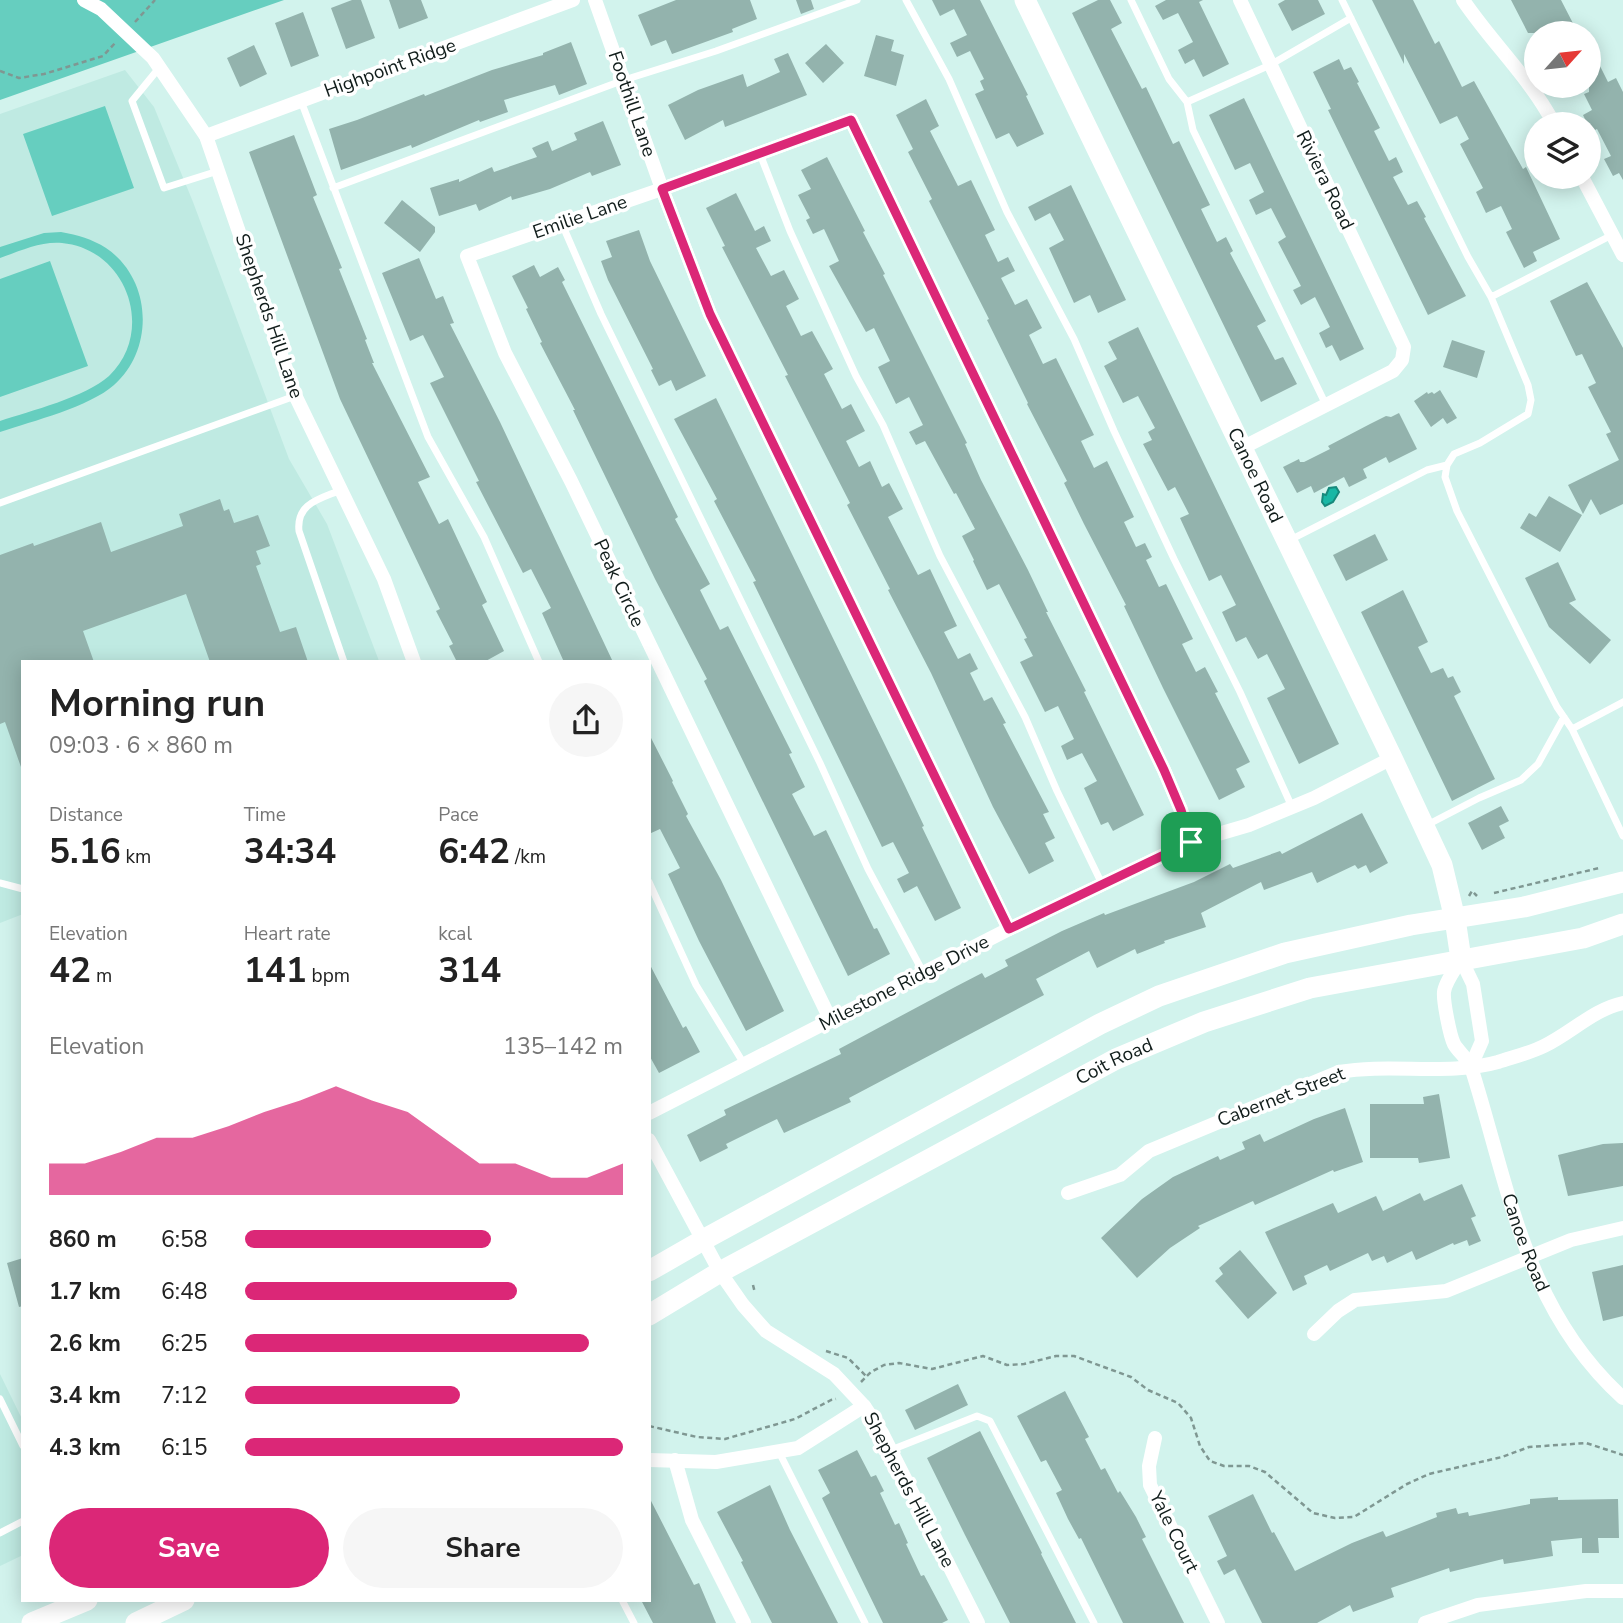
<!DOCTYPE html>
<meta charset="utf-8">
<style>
body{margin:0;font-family:"Nunito Sans",sans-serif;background:#f6f6f6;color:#222;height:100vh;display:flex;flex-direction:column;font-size:26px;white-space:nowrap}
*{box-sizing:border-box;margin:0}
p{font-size:23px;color:#767676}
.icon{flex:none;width:38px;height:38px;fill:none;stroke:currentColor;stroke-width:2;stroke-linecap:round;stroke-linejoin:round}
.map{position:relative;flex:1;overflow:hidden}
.side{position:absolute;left:21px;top:660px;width:630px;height:942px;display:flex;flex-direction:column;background:#fff;border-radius:0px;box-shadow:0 4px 18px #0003}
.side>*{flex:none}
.needle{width:46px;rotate:63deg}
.tools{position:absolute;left:1524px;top:21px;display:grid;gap:14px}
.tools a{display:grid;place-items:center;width:77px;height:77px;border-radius:50%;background:#fff;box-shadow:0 4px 18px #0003;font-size:35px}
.pin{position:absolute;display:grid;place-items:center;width:60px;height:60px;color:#fff;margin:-30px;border-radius:14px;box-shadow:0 4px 10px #0006}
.round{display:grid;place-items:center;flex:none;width:74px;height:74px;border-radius:37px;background:#f6f6f6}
.summary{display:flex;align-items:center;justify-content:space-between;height:119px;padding:0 28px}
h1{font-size:38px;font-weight:700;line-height:52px}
.figures{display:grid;grid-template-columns:repeat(3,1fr);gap:10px;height:119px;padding:7px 28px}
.figures div{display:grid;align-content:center}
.figures b{font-size:35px;font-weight:700}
.figures small{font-size:19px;font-weight:400}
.figures p{font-size:19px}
.chart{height:196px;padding:14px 28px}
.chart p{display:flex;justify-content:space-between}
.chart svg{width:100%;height:126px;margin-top:7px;fill:#db2777;opacity:.7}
.primary-button{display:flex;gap:14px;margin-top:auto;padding:14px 28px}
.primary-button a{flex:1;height:80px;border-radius:42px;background:#db2777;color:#fff;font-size:28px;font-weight:700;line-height:80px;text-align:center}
.primary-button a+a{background:#f6f6f6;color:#222}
ul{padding:0 28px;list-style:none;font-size:23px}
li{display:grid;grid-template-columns:112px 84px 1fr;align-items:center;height:52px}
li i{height:18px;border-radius:9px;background:#db2777}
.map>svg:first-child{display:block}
</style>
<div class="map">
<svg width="1623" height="1623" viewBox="0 0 1623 1623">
<rect width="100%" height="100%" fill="#d2f3ed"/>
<path fill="#bfeae2" d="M125,70L154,107L193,202L289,459L327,524L379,661L23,662V914L0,923V114Z
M0,1374L23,1421V1555L0,1566Z"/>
<path fill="#66cebf" d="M0,0H284L0,100Z
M105,106L134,188L52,216L23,134Z
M61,232C78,235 92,239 106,248C152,279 155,349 114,385C89,407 33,421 0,432V421C30,411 86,397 109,376C156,331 127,249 62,243C41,241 20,251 0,258V247L44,233Z
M50,261L88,366L0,397V279Z"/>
<path fill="#19b7a5" stroke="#17897c" stroke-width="2" d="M1336,487L1339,492L1333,502L1325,506L1322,502L1323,494L1326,495L1329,488Z"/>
<path fill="#93b3ad" d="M352,0H361L375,38L346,49L331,8Z
M389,0H421L428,18L399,29Z
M676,0H750L757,19L732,29L733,32L672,54L666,40L651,46L638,15Z
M796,0H811L814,9L801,14Z
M932,0H980L1028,95L1026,96L1044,134L1017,147L1009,133L996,139L975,94L984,90L980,81L984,79L970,51L957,57L950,43L967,35L954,9L940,16Z
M1098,0H1110L1122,23L1111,29L1142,89L1146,87L1173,144L1179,141L1188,160L1210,205L1201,209L1217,242L1226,237L1233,251L1230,253L1266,321L1257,326L1275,360L1283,357L1297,384L1261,402L1072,13Z
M1166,0H1203L1199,2L1229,64L1203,77L1194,59L1185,64L1178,50L1193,42L1178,13L1163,20L1155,6Z
M1285,0H1318L1325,14L1292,31L1278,4Z
M1372,0H1413L1435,44L1439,41L1462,87L1474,81L1523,169L1526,167L1560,239L1533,252L1537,261L1524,268L1506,232L1512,229L1501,206L1486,213L1476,192L1483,188L1460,144L1469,139L1457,116L1440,124L1404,54V64Z
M1511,0H1561L1578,33H1528Z
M303,12L319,56L291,67L275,23Z
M876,35L894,40L891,51L904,55L896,86L864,76Z
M571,42L587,84L559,95L555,85L504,100L508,112L480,122L479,120L412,148L411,145L341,170L329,129L357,120L424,94L425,96L492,70L543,55V53Z
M826,44L844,63L823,83L805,63Z
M1589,44L1608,82L1616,78L1623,92V180L1619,173L1613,176L1604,159L1611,156L1597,129L1591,132L1583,115L1592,110L1584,94L1589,92Z
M254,45L267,74L240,87L227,58Z
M788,53L807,95L725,127L723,120L685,140L668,105L698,90L743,74L747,87L780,72L774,59Z
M1339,59L1344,70L1351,67L1359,82L1357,83L1380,128L1374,131L1389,161L1396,157L1403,172L1393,177L1408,205L1417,201L1426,217L1424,218L1466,296L1428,315L1328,110L1331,109L1313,72Z
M1244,98L1364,349L1340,361L1332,345L1326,348L1319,333L1330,327L1315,297L1301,305L1293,290L1301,286L1278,242L1286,237L1271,208L1256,215L1249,200L1264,192L1250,163L1235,170L1209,115Z
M926,99L939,126L930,131L958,186L971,180L995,230L985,235L998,262L1008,257L1015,271L1001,278L1015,305L1027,299L1042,328L1029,335L1043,364L1056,358L1094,435L1081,441L1094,468L1107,461L1134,517L1124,522L1136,547L1145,543L1152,557L1146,560L1159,587L1166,584L1193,639L1182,644L1196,672L1205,667L1218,692L1215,693L1250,762L1236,769L1245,787L1219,800L1163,688L1124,606L1126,605L1084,524L1064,483L1067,481L1027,404L1028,403L987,320L989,319L929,201L932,199L908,152L913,149L896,115Z
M603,121L621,165L592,176L590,172L550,189L512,200L511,196L479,211L476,204L439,216L430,188L459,179V182L492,167L494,172L537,157L532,148L548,141L552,151L577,140L574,133Z
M294,135L317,195L313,197L342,268L339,269L367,339L365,340L374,363H372L430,477L418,482L439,524L448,519L487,602L482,605L504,651L484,662H457L449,646L453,644L436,611L440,609L340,399L249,152Z
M827,157L865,231L863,232L885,274L883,275L967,443L965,444L981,480L1028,570L1048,612H1046L1086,691L1084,692L1144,815L1113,831L1108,822L1101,825L1084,788L1097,781L1082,753L1067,760L1061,746L1074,739L1058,706L1045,712L1020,662L1033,656L1024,639L1027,638L999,584L987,590L973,561L974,560L962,536L975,529L956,493L954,494L925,441L916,445L909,432L923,425L909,397L896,404L878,367L890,361L874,328L866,332L829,266L839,261L824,229L813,234L806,220L810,218L798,195L811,189L801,170Z
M1071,185L1126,300L1098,313L1090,295L1074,303L1049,248L1064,240L1050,213L1035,221L1028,207Z
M736,193L755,231L764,226L771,241L756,248L771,276L784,270L799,299L786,306L801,336L812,331L833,369L824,374L842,409L851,404L865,431L846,441L859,467L870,461L882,487L889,483L903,509L888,517L918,575L930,569L957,626L944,632L958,659L970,653L978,669L970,673L984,701L992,697L1006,723L1003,724L1049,812L1043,814L1055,838L1045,843L1054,861L1029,874L993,807L931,673L888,590L890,589L847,505L850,503L785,376L788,375L722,247L725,246L706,208Z
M402,200L435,227V232L420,252L384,223Z
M639,230L650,261L706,376L676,391L671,380L659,386L651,370L653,369L608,280L601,261L612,257L606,241Z
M419,258L436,299L443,296L454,323L450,324L500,422L613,662H564L542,613L551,608L531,569L523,573L476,482L479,481L430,383L444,377L423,335L410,341L382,273Z
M534,265L540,277L558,267L565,280L562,282L678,517L675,519L710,584L700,590L720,630L728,626L792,753L789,754L805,787L792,794L814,836L826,830L874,929L877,928L890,954L848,976L704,681L707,679L655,579L573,410H575L540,343L542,342L526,309L528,308L512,276Z
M1587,282L1623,348V504L1600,515L1591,499L1583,514L1568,485L1619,460L1606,434L1611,432L1588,387L1596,383L1582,354L1576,356L1550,301Z
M1138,327L1339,744L1299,764L1267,698L1285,689L1267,654L1258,659L1246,637L1236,642L1222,612L1236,605L1221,575L1209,581L1180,518L1189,514L1175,487L1168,491L1143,444L1152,440L1148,432L1155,428L1138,396L1123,403L1104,366L1117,359L1108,342Z
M1452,340L1485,351L1477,378L1443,367Z
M1440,390L1457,418L1447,424L1443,418L1431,427L1414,401L1427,392L1428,394L1432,392L1434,394Z
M716,398L905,786L924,826L922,827L961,908L935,921L917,886L904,893L897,879L909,873L893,842L882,847L753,582L756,581L714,501L717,499L674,419Z
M1399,413L1417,449L1389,463L1386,457L1363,469L1367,478L1349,487L1344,477L1314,493L1311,486L1297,493L1283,467L1299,459L1300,462H1304L1330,449L1328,446L1370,424L1386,416L1391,417Z
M1549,496L1582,515L1560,552L1520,528L1529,513L1536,517Z
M220,499L224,511L229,509L234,523L258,515L270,546L256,551L261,564L256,566L280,632L296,627L308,662H210L186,594L83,631L94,662H23V767H21L5,722L0,724V555L33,543L34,546L101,522L111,552L183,526L179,514Z
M1375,534L1388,560L1346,581L1333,555Z
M1558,562L1576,600L1569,603L1611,640L1590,664L1549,627L1525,578Z
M1403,590L1428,642L1418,647L1431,673L1443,668L1448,678L1453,676L1461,692L1454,696L1495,779L1452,801L1361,612Z
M649,734L673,781L672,782L688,814L686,816L721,880L784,1011L746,1031L699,941L668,874L680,868L660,829L649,834Z
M1501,806L1509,821L1499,826L1505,838L1482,850L1468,823Z
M1362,813L1388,863L1370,873L1366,865L1358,869L1355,865L1317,883L1312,872L1264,890L1261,882L1201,913L1206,927L1164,941L1165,943L1137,954L1135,949L1097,968L1089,951L1036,979L1044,995L849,1098L851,1102L784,1133L777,1119L726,1144L728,1148L700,1162L687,1135L726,1115L724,1110L841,1054L839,1049L955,987L982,973L985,978L1008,966L1005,960L1062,931L1104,913L1105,915L1194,882L1230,864L1233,868L1280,851L1282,854Z
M649,963L683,1028L686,1026L700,1052L659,1073L649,1055Z
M1439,1094L1450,1158L1419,1163L1418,1158H1370V1104H1424L1423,1097Z
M1345,1108L1363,1162L1334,1172L1333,1170L1255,1205L1253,1201L1198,1226L1200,1228L1170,1248L1137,1278L1101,1238L1142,1199L1173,1177L1218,1156L1220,1160L1245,1149L1242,1142L1260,1134L1264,1142L1314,1119Z
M1623,1143V1186L1568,1196L1558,1155L1603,1144Z
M1462,1184L1476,1216L1471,1218L1481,1241L1469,1246L1467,1240L1454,1245L1453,1243L1416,1260L1412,1251L1387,1263L1384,1256L1372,1261L1368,1253L1330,1271L1327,1265L1304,1276L1307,1284L1293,1291L1265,1232L1333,1203L1338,1213L1376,1196L1383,1211L1420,1193L1424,1201Z
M1240,1250L1277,1293L1248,1319L1215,1281L1223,1274L1219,1268Z
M23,1258V1306L19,1307L7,1263Z
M1623,1265V1316L1603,1321L1592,1272Z
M958,1384L968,1405L915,1430L905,1410Z
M1065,1391L1089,1437L1085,1439L1101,1470L1105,1468L1118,1493L1120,1491L1136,1517L1146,1537L1142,1539L1184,1623H1123L1081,1538L1079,1539L1068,1519L1056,1493L1062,1490L1046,1460L1041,1462L1017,1416Z
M980,1431L1042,1553L1041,1554L1076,1623H1010L965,1535L927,1458Z
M857,1450L871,1477L876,1475L884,1491L880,1493L895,1525L899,1523L908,1543L906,1544L921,1576L924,1575L948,1620L942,1623H883L822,1498L830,1493L818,1470Z
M770,1485L790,1530L838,1623H772L741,1562L743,1561L717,1512Z
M1253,1494L1272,1533L1274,1532L1295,1571L1352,1543L1383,1531L1386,1537L1437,1517L1436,1513L1456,1508L1458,1514L1468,1512L1469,1516L1530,1504V1499L1558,1497V1500L1618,1499L1619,1538H1598L1599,1553H1582V1538L1551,1541L1553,1556L1504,1564L1503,1559L1450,1572L1449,1568L1391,1588L1394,1597L1353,1612L1350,1605L1317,1623H1262L1235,1569L1224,1575L1217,1561L1227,1556L1208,1516Z
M649,1497L694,1585L699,1583L716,1623H653L641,1600H649Z"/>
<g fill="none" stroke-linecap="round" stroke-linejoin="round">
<path stroke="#7f9792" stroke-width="2.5" stroke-dasharray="5 3.5" stroke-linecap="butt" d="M135,22L155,0
M0,71L19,78L44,74L103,56L116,42
M1494,893L1599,868
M1469,896L1472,891L1477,896
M753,1285L755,1293
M826,1351L848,1358L866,1376
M861,1382L871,1372L884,1365L899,1363L932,1369L983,1356L1007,1365L1024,1364L1056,1356H1074L1131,1377L1148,1390L1178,1403L1191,1418L1200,1446L1210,1461L1224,1466H1249L1265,1472L1313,1513L1335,1518L1354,1517L1407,1484L1429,1474L1502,1457L1529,1447L1586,1443L1623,1455
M649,1426L697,1437L725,1439L795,1419L831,1400L836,1399"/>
<path stroke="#fff" stroke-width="7" d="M906,0L949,79L1007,212L1074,339L1114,431L1174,559L1240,692L1292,807
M1131,0L1169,79L1187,102L1193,130L1326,405
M1342,0L1468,257L1491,297L1528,385L1531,400L1528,414L1480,443L1454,454L1447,465L1445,477L1457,511L1557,707L1572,729L1623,836
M159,68L132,101L164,188L218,171
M301,101L428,437L484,537L539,662
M1187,102L1270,65L1351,18
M760,154L790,231L856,376L883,425L940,556L1025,717L1057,791L1102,884
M333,188L624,80L716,51L857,0
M562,224L601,314L820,763L868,869L924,974
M1491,297L1612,235
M341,490C320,499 296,503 299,531L344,662
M0,503L295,396
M1290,540L1427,470L1447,465
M1572,729L1623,702
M1427,825L1479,798L1521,780L1538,764L1564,717
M649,882L696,985L744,1064
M0,883L23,889
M0,1399L23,1446
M891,1450L977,1416L990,1421L1094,1623
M779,1452L865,1623
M0,1533L23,1521
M622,1600L634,1623"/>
<g stroke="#fff" stroke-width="14">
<path d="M84,0L101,9L153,58L206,136L295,395L384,579L414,662"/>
<path d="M595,0L662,189L710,314L1009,929"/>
<path d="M1240,0L1404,347L1402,360L1393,371L1242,448"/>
<path d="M1463,0C1492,43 1530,78 1554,124"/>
<path d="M206,136L573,0"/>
<path d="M1582,177L1623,255"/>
<path id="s1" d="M1461,959C1456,968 1445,982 1444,992C1443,1001 1450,1036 1454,1044C1459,1053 1469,1059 1472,1070C1509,1187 1525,1310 1623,1398"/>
<path d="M1461,959L1473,984L1482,1041L1471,1066"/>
<path d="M831,1021L571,481L505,353L467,256L662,189L851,120L1164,770L1181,810L1191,842"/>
<path d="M649,1113L1009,929L1191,842L1249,825L1314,798L1392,758"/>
<path d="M649,1140L720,1272L743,1305L766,1331L834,1374L864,1406L882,1433L978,1623"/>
<path d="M1068,1193L1120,1175L1149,1151L1339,1072C1390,1063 1449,1076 1498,1062C1513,1057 1530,1053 1544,1046C1571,1033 1594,1009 1623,1003"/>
<path d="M1314,1334L1338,1311L1355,1300L1446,1291L1571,1240L1623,1228"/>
<path d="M1155,1438L1149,1466L1150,1485L1218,1623"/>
<path d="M649,1460L716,1462L798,1448L864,1406"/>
<path d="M675,1460L692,1520L744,1623"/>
<path d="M1425,1623L1478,1605L1586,1591H1623"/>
</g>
<g stroke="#fff" stroke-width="21">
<path id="s2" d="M1025,0L1392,758L1442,865L1455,919L1461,959"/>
<path d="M649,1271L703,1240L1100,1024L1159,996L1285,953L1411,925L1524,907L1623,882"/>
<path id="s3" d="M649,1315L720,1272L1116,1059L1204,1022L1310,988L1583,938L1623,924"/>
<path d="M32,1623L87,1600"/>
<path d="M136,1623L184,1600"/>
</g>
</g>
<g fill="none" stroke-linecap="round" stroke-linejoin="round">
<g stroke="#fff" stroke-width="14">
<path id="route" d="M851,120L1164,770L1181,810L1191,842L1009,929L710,314L662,189Z"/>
</g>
<use href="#route" stroke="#db2777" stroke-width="9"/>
</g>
<g text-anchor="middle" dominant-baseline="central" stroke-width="7" stroke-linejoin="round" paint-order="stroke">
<g font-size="19" fill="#111d1b" stroke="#fff">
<text transform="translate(390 68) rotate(-20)">Highpoint Ridge</text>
<text transform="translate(632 104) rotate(71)">Foothill Lane</text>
<text transform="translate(1325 180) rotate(64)">Riviera Road</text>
<text transform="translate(580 217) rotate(-19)">Emilie Lane</text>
<text transform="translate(269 316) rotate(71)">Shepherds Hill Lane</text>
<text stroke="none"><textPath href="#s2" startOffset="528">Canoe Road</textPath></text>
<text transform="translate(619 583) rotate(65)">Peak Circle</text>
<text transform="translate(904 983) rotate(-27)">Milestone Ridge Drive</text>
<text stroke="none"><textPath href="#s3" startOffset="530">Coit Road</textPath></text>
<text transform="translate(1281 1097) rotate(-21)">Cabernet Street</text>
<text stroke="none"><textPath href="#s1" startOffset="303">Canoe Road</textPath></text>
<text transform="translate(909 1490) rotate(62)">Shepherds Hill Lane</text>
<text transform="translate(1174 1532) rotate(64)">Yale Court</text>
</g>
</g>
</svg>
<div class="tools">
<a><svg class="needle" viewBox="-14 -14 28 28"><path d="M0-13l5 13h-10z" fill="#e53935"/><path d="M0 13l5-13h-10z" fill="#767676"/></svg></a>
<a><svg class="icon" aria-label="layers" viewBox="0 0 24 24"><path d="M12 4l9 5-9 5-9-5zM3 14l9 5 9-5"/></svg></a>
</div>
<div class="pin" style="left:1191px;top:842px;background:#1e9e55"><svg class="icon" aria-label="arrive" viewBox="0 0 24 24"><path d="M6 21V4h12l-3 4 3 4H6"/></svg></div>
<section class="side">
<div class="summary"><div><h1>Morning run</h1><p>09:03 · 6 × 860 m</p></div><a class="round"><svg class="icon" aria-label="share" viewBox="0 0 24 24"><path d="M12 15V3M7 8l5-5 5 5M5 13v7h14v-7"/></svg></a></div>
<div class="figures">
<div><p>Distance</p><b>5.16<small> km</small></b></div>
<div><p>Time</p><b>34:34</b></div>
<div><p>Pace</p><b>6:42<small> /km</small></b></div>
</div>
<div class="figures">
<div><p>Elevation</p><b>42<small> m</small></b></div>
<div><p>Heart rate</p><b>141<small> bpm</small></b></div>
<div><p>kcal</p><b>314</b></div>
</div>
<div class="chart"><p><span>Elevation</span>135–142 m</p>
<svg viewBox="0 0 160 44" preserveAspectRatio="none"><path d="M0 44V33L10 33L20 29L30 24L40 24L50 20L60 15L70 11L80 6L90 11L100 15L110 24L120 33L130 33L140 38L150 38L160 33V44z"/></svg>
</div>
<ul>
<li><b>860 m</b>6:58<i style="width:65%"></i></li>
<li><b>1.7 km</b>6:48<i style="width:72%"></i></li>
<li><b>2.6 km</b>6:25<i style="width:91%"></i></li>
<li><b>3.4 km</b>7:12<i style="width:57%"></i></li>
<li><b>4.3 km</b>6:15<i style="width:100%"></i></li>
</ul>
<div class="primary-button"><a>Save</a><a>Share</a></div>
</section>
</div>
